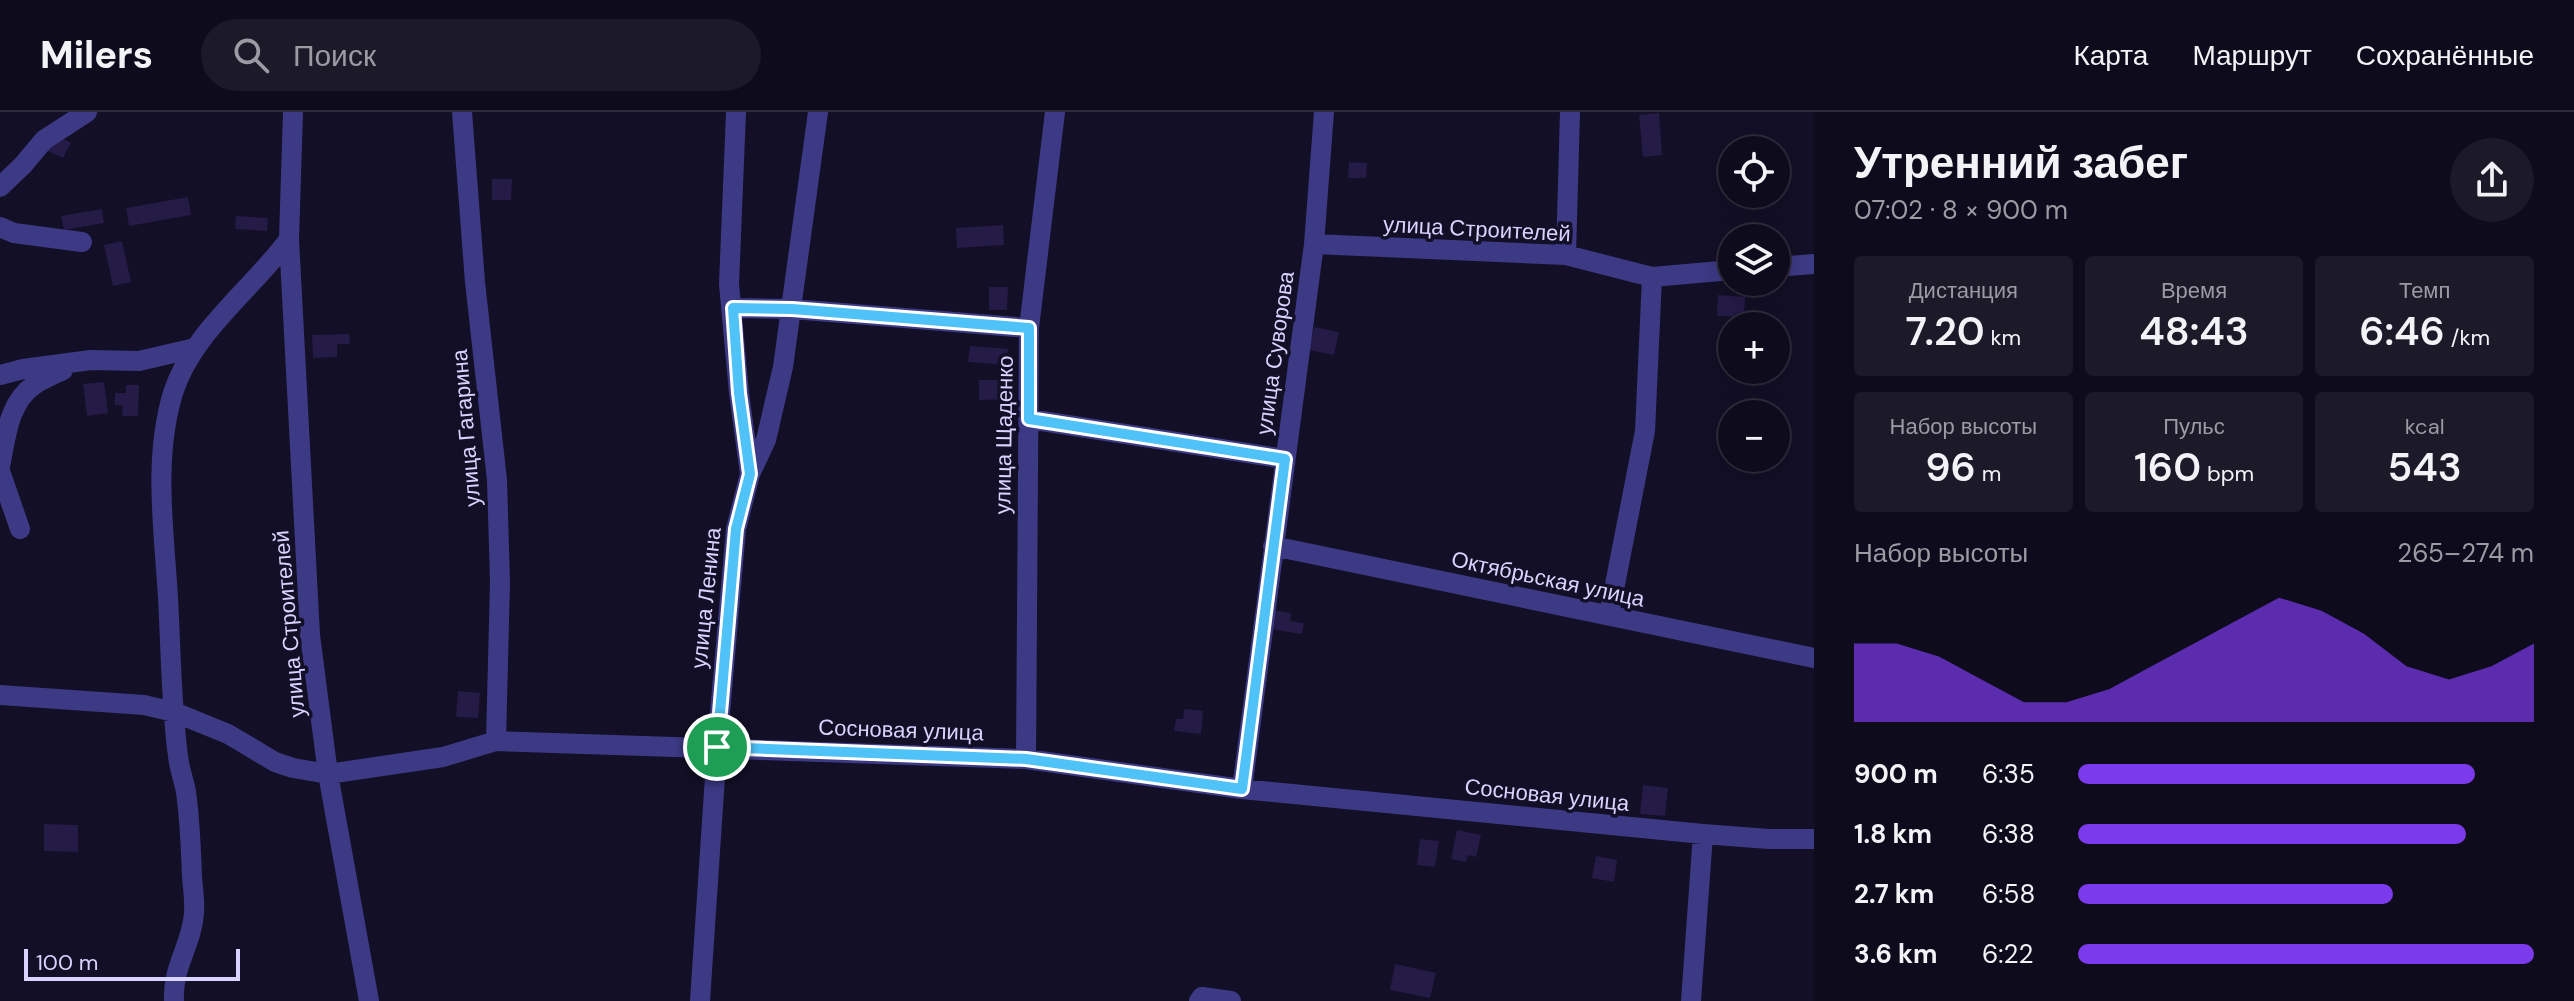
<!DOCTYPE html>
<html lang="ru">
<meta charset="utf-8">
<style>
body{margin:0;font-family:"DM Sans",sans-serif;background:#1c1929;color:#f1f3f6;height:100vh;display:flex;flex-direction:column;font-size:30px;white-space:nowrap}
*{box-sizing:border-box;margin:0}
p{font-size:26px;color:#9b9ba3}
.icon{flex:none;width:44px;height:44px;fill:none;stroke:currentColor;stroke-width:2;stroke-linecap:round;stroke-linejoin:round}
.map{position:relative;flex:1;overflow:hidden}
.side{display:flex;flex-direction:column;background:#0e0b1c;width:760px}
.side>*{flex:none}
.fabs{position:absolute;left:1718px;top:24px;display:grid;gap:16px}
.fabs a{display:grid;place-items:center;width:72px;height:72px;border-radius:50%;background:#0e0b1c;box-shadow:0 4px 20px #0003,0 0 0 2px #2e2b3b;font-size:40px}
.scale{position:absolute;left:24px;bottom:20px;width:216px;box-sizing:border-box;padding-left:8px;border:4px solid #d9d4ff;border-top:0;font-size:22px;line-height:28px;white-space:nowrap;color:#d9d4ff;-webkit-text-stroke:6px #130f26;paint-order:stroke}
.pin{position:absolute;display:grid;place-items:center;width:68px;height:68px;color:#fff;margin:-34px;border:4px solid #fff;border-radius:50%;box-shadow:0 2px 8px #0007}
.round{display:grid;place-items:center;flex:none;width:84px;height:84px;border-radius:42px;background:#1c1929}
.summary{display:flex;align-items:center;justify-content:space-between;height:136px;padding:0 40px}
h1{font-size:44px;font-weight:600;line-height:60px}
.metrics{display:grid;grid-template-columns:repeat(3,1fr);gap:12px;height:136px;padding:8px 40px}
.metrics div{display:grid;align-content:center;border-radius:8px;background:#1c1929;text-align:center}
.metrics b{font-size:40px;font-weight:600}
.metrics small{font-size:22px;font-weight:400}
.metrics p{font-size:22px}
.chart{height:224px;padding:16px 40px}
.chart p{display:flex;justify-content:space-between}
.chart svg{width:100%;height:144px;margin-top:8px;fill:#7c3aed;opacity:.7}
ul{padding:0 40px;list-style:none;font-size:26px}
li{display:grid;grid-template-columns:128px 96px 1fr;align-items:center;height:60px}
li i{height:20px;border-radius:10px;background:#7c3aed}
header{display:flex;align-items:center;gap:48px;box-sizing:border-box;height:112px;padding:0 40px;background:#0e0b1c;border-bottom:2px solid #2e2b3b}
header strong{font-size:38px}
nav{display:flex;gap:44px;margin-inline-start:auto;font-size:28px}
.search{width:560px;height:72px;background:#1c1929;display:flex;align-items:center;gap:20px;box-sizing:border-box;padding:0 28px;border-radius:44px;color:#9b9ba3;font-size:30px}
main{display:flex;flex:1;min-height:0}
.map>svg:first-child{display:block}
</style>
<header>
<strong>Milers</strong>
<div class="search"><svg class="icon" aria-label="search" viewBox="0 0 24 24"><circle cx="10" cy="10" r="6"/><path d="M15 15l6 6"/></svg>Поиск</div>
<nav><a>Карта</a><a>Маршрут</a><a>Сохранённые</a></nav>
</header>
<main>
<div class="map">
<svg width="1814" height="889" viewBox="0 0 1814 889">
<rect width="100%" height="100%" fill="#130f26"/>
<path fill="#241b47" d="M1659,1L1662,43L1643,45L1639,3Z
M56,23L71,31L63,46L48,39Z
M1349,50L1367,51L1366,66H1348Z
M492,67H512L511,88H492Z
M188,85L191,103L129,114L126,96Z
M102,97L104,111L64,118L61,104Z
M236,104L268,106L267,119L235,117Z
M1003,113L1004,133L957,136L956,116Z
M122,129L131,170L113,174L104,133Z
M989,175H1008L1007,198H989Z
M1718,183L1745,185L1744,205L1717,204Z
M1314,215L1339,220L1334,243L1309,238Z
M349,222L350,232H337V245L313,246L312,223Z
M970,234L1008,237L1006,253L968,250Z
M979,268H1009V287L979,288Z
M104,270L108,301L87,304L83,272Z
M126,273H139L138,304H122L123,293H115V281H126Z
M1267,497L1291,501L1290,509L1304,511L1302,522L1264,516Z
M458,579L480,581L478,606L456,605Z
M1184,597L1203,599L1201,622L1174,619L1176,607H1183Z
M1643,673L1668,676L1665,704L1640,702Z
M44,712L78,713V740L44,739Z
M1457,718L1481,723L1476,745L1468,743L1466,750L1451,747Z
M1420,727L1439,729L1435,755L1417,753Z
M1596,744L1617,748L1614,770L1592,766Z
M1395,852L1436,861L1430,886L1390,878Z"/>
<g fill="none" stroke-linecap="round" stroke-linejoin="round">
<path stroke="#3d3a85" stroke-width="20" d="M293,0L289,127L310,523L328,662L369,889
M462,0L475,170L497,368L500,470L496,629
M736,0L729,172L739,281L750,362
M0,75L23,53L44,28L87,0
M0,115L14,121L82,130
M1314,132L1566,143L1652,165L1732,158
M1566,143L1570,0
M1776,155L1814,152
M733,196L792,197L1029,216
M0,263L23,257L91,248L139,249L195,236
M1029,307L1285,347
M0,354C6,326 8,291 34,273C42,267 53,263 63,258
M0,359L20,417
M1273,434L1814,546
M1609,503L1645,319L1652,165
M0,583L144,593L174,600L228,622L275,650L293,656L328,662L443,645L496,629L1026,647L1242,677L1703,722L1769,727H1814
M1026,647L1029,216L1055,0
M1242,677L1314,132L1324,0
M174,889C172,854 192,833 194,801C195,789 193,777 192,765C191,736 190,708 186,680C184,668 179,656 178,644C171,592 171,539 168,486C164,418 153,347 173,281C192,220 252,178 289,127
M700,889L717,635L736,417L750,362L766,328L783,255L818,0
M1199,889L1202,885L1231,889
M1691,889L1703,722"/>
</g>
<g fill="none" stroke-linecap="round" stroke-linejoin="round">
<g stroke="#fff" stroke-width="16">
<path id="route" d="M733,196L792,197L1029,216V307L1285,347L1242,677L1026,647L717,635L736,417L750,362L739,281Z"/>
</g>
<use href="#route" stroke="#4fc3f7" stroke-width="10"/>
</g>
<g text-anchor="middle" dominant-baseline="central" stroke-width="7" stroke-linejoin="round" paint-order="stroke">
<g font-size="22" fill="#d9d4ff" stroke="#130f26">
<text transform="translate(1477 117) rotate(3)">улица Строителей</text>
<text transform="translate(1275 241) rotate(-82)">улица Суворова</text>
<text transform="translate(466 316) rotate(-95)">улица Гагарина</text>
<text transform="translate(1004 323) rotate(-89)">улица Щаденко</text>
<text transform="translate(1548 467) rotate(12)">Октябрьская улица</text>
<text transform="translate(706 486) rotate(-84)">улица Ленина</text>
<text transform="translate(289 512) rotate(-95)">улица Строителей</text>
<text transform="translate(901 618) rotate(2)">Сосновая улица</text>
<text transform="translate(1547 683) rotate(6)">Сосновая улица</text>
</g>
</g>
</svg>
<div class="fabs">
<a><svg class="icon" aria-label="locate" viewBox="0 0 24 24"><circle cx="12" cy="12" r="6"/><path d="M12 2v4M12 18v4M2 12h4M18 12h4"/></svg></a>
<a><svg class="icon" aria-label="layers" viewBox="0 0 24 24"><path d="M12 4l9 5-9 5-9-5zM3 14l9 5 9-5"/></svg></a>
<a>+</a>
<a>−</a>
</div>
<div class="scale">100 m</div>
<div class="pin" style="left:717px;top:635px;background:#1e9e55"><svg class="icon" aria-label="arrive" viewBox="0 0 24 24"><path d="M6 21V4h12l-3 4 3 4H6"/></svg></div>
</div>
<section class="side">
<div class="summary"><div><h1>Утренний забег</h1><p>07:02 · 8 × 900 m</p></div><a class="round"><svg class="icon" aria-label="share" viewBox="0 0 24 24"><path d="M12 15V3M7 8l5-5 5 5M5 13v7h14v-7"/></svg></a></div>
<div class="metrics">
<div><p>Дистанция</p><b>7.20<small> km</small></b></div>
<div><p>Время</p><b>48:43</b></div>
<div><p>Темп</p><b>6:46<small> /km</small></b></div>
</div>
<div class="metrics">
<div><p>Набор высоты</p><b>96<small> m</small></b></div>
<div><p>Пульс</p><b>160<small> bpm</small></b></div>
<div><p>kcal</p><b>543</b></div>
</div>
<div class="chart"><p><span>Набор высоты</span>265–274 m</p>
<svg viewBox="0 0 160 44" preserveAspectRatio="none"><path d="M0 44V20L10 20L20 24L30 31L40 38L50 38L60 34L70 27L80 20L90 13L100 6L110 10L120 17L130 27L140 31L150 27L160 20V44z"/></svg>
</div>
<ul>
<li><b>900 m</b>6:35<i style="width:87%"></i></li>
<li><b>1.8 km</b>6:38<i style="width:85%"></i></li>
<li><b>2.7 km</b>6:58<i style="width:69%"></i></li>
<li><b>3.6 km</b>6:22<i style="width:100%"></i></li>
</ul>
</section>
</main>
